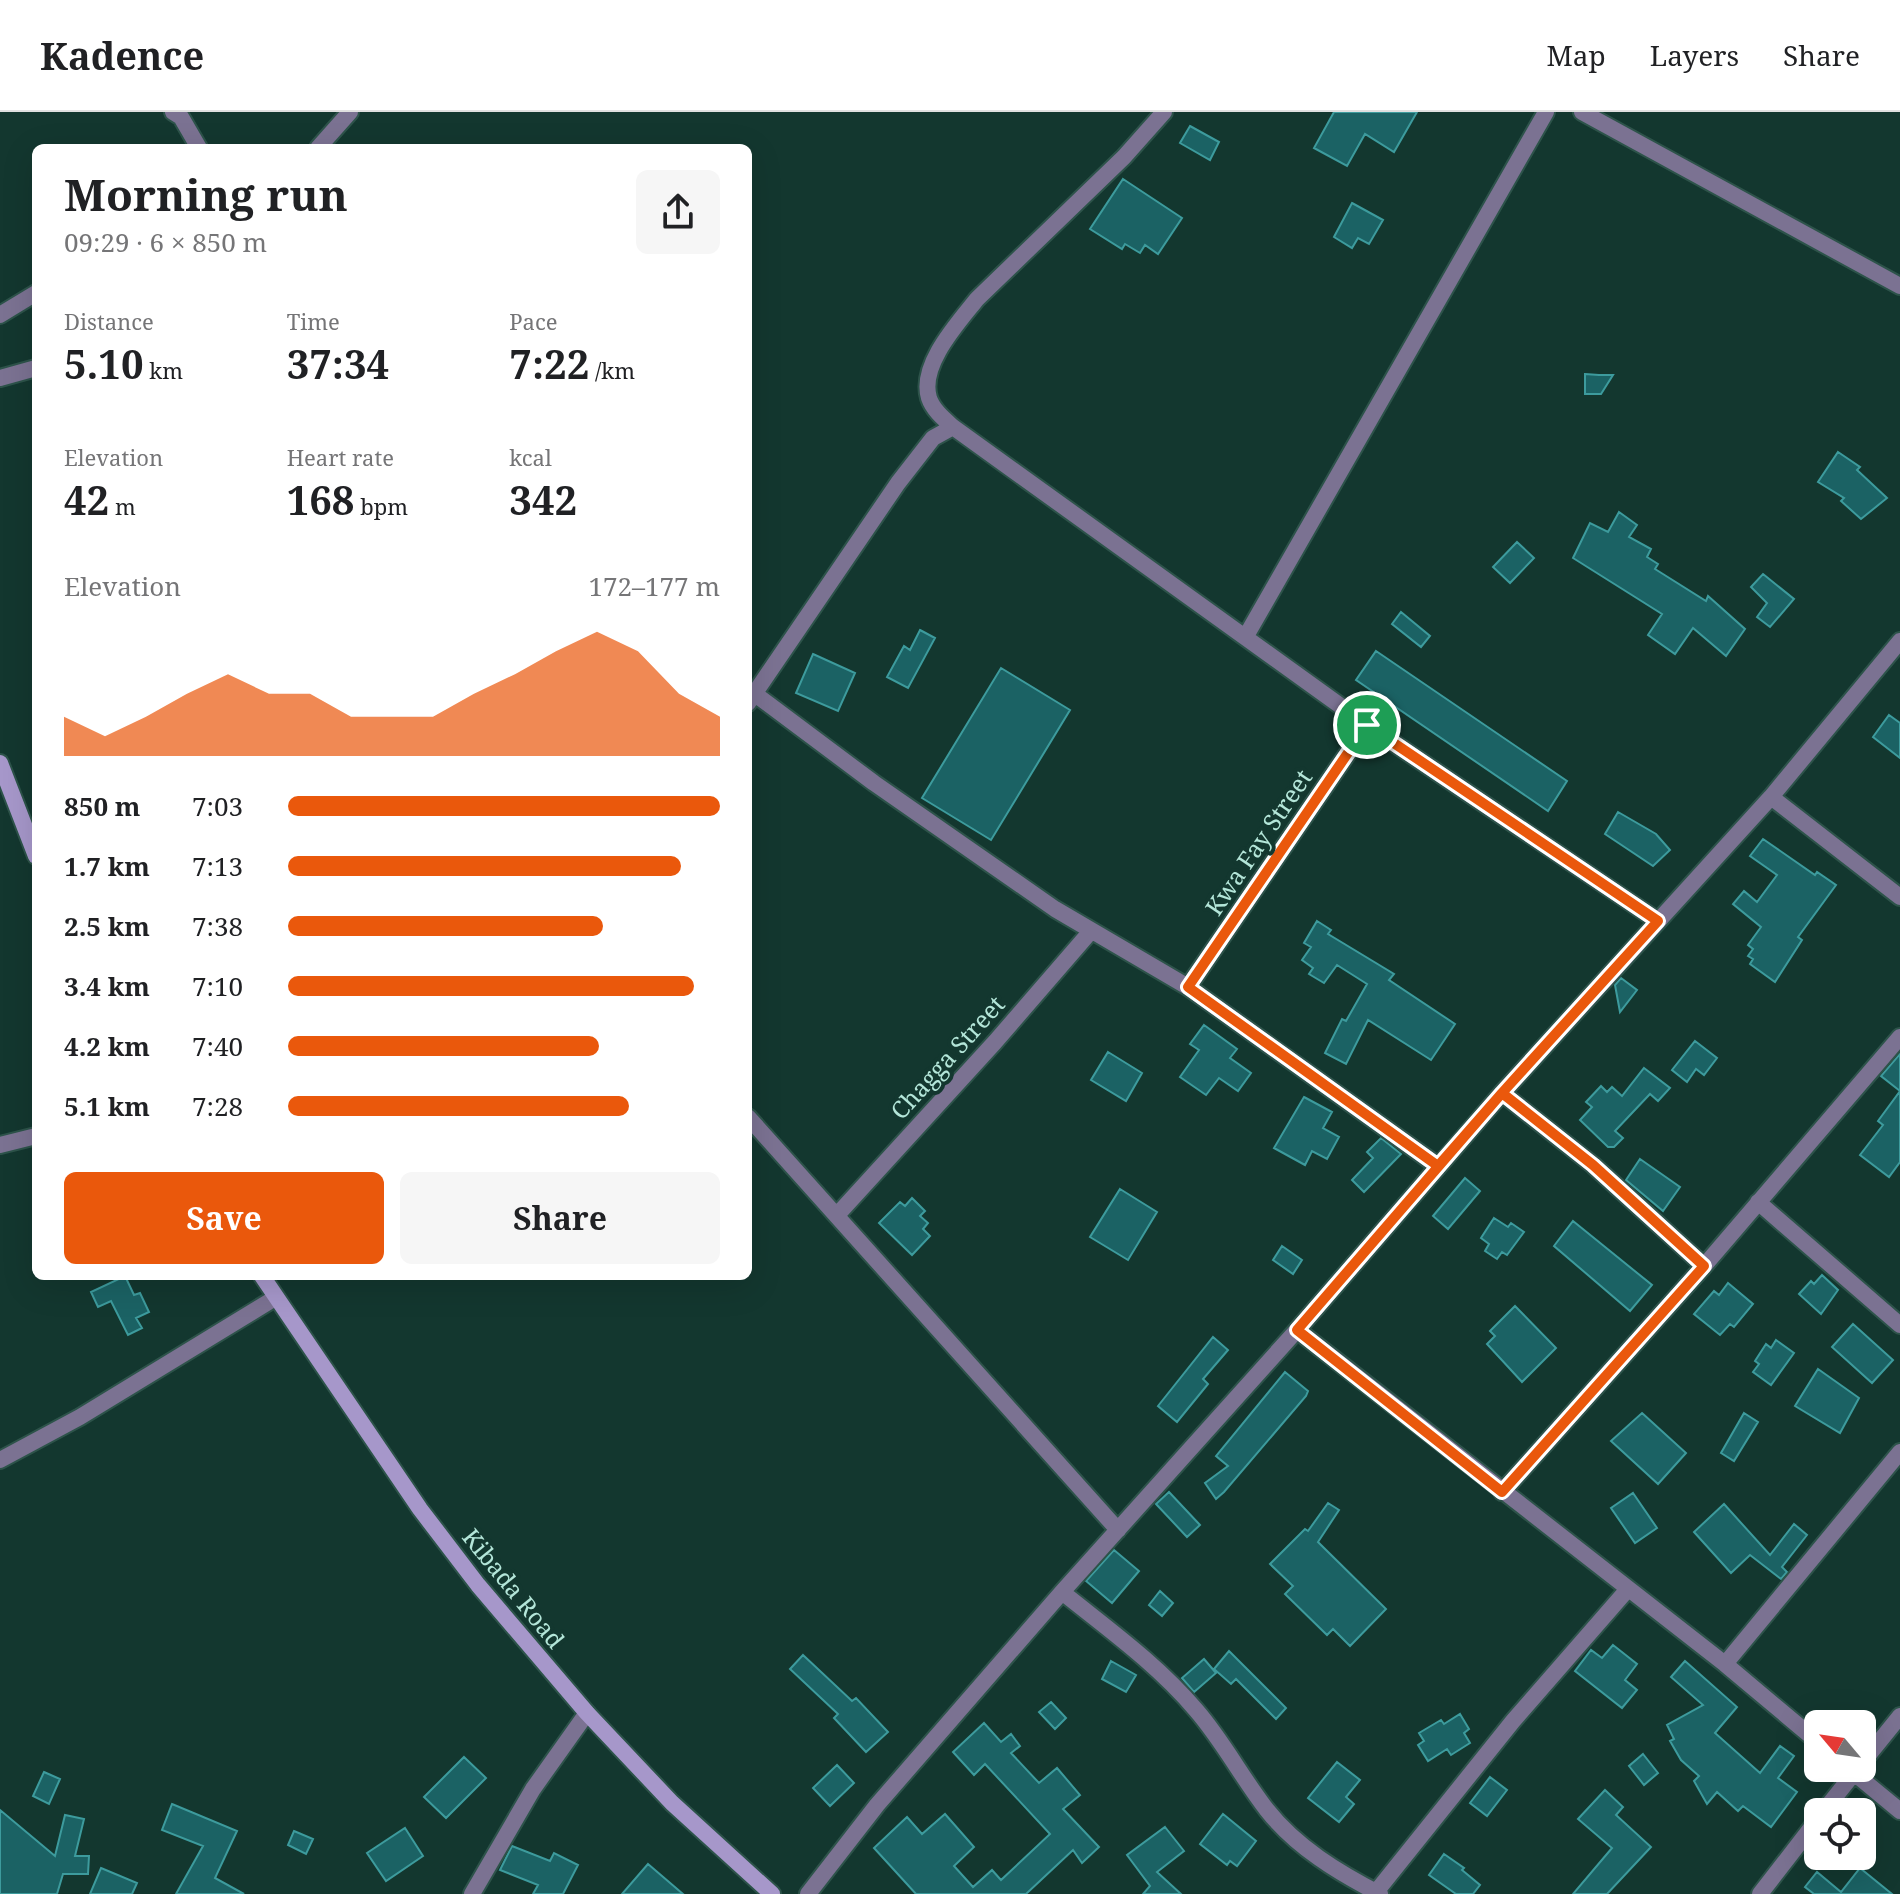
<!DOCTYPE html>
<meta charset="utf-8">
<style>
body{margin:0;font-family:"Noto Serif",serif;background:#f6f6f6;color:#202124;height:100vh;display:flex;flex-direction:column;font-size:30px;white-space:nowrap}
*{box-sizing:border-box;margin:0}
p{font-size:26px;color:#757577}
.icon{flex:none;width:44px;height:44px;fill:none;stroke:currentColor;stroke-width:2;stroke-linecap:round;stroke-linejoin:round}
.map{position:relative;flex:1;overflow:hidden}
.details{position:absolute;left:32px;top:32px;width:720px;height:1136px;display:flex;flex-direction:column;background:#fff;border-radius:12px;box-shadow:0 8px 32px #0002}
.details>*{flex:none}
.needle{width:52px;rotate:299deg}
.controls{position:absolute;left:1804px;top:1598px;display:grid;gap:16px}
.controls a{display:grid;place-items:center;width:72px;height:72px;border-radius:12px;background:#fff;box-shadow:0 8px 32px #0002;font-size:40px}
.pin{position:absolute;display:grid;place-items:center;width:68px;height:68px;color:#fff;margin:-34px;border:4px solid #fff;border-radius:50%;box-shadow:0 2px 8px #0007}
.round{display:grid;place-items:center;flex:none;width:84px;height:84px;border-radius:12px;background:#f6f6f6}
.overview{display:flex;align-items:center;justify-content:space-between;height:136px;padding:0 32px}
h1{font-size:44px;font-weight:700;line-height:60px}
.stats{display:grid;grid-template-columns:repeat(3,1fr);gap:12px;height:136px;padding:8px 32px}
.stats div{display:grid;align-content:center}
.stats b{font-size:40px;font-weight:700}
.stats small{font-size:22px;font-weight:400}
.stats p{font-size:22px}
.chart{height:224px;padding:16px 32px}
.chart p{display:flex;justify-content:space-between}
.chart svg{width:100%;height:144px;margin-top:8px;fill:#ea580c;opacity:.7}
.action{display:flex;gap:16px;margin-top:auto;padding:16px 32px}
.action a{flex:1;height:92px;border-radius:12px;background:#ea580c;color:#fff;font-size:32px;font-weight:700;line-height:92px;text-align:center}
.action a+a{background:#f6f6f6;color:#202124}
ul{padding:0 32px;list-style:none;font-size:26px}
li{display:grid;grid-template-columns:128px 96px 1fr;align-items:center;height:60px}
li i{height:20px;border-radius:10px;background:#ea580c}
header{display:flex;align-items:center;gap:48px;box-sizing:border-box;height:112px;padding:0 40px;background:#fff;border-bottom:2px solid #e0e0e0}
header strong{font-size:38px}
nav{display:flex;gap:44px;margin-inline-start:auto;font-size:28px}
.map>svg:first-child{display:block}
</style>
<header>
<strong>Kadence</strong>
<nav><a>Map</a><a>Layers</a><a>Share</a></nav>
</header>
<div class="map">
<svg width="1900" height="1782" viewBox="0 0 1900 1782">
<rect width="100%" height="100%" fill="#13372f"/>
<path fill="#1b6264" stroke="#3d9b9d" stroke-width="2" d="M1334,0H1417L1394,40L1365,22L1347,54L1314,36Z
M1190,14L1219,30L1210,48L1180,31Z
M1123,67L1182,106L1158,142L1145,133L1140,141L1125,132L1122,137L1090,117Z
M1352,91L1383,108L1369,132L1358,126L1352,136L1334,125Z
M1585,262L1599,263H1613L1601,282H1585Z
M1838,340L1860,355L1857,358L1887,386L1861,407L1841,389L1844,386L1818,370Z
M1619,400L1637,413L1629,425L1651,437L1647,445L1658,452L1655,457L1706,489L1708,484L1745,517L1726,544L1693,516L1675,542L1648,523L1662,502L1573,446L1590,411L1608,420Z
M1517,430L1534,446L1510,471L1493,455Z
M1763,462L1794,487L1770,515L1757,505L1767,491L1751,475Z
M1401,500L1430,524L1421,535L1392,512Z
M920,518L935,526L908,576L887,565L904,534L910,538Z
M1376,539L1567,669L1548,699L1356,568Z
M813,542L855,561L838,599L796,581Z
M1001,556L1070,598L991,728L922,686Z
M1889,603L1900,611V646L1873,625Z
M1618,700L1656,722L1670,738L1653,754L1605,722Z
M1763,727L1815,763L1817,760L1836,773L1798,825L1802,828L1775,870L1750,852L1753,847L1748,844L1753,837L1748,833L1761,815L1733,792L1744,779L1757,790L1777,763L1750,744Z
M1317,809L1331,818L1328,822L1394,862L1389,868L1455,912L1431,948L1368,908L1346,952L1325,941L1342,907L1346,909L1367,872L1337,853L1324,871L1309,862L1313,856L1302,848L1311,835L1304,831Z
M1621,866L1637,878L1620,900L1615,873Z
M1204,913L1237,937L1230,946L1251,961L1238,979L1219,966L1206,983L1180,965L1199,938L1190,932Z
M1695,929L1717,946L1704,963L1696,957L1687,970L1672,958Z
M1108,940L1142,961L1126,989L1091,968Z
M1900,942V1050L1889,1065L1860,1043L1883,1013L1878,1009L1900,979L1881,964Z
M1644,956L1670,976L1658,989L1650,982L1615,1019L1623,1026L1614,1035H1608L1580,1008L1592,995L1586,990L1601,974L1607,980L1612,975L1622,984Z
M1304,985L1332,1000L1323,1016L1339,1025L1327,1047L1312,1039L1305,1053L1274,1036Z
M1381,1026L1401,1042L1364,1080L1352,1068L1373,1046L1367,1040Z
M1640,1047L1680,1075L1663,1099L1626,1068Z
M1465,1066L1480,1079L1448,1117L1433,1104Z
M1120,1077L1157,1100L1128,1148L1090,1125Z
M912,1086L925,1099L920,1104L928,1111L923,1117L930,1124L912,1143L879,1111L900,1090L905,1094Z
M1494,1106L1508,1115L1511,1111L1524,1120L1507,1143L1502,1140L1497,1147L1485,1139L1489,1132L1481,1126Z
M1573,1109L1652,1173L1630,1199L1554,1134Z
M1282,1134L1302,1148L1293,1162L1273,1148Z
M1822,1163L1838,1178L1821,1202L1799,1182L1811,1169L1814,1172Z
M125,1164L134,1183L140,1181L149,1200L136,1206L142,1216L128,1223L111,1189L98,1195L91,1180Z
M1728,1171L1753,1192L1734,1215L1730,1212L1720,1223L1694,1202L1714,1179L1719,1183Z
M1515,1194L1556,1236L1522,1270L1487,1232L1495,1224L1490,1219Z
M1853,1212L1893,1248L1872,1271L1832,1235Z
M1213,1225L1228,1238L1203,1267L1208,1272L1177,1310L1158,1294Z
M1776,1228L1794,1241L1771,1273L1753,1260L1759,1252L1755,1249L1766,1232L1771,1236Z
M1818,1257L1859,1286L1840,1321L1795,1294Z
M1285,1260L1308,1279L1306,1284L1224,1380L1216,1387L1205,1371L1228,1354L1216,1344Z
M1642,1301L1686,1341L1658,1372L1611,1329Z
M1744,1301L1758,1310L1734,1349L1721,1341Z
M1169,1380L1200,1413L1187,1425L1156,1392Z
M1633,1381L1657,1416L1635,1431L1611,1396Z
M1328,1391L1339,1398L1318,1430L1386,1497L1350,1534L1333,1517L1327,1523L1285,1482L1293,1474L1270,1452L1305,1417L1308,1419Z
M1724,1392L1770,1443L1794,1412L1807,1423L1782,1455L1787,1460L1781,1467L1750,1443L1731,1461L1694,1420Z
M1114,1438L1139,1459L1112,1491L1086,1469Z
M1160,1479L1173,1491L1162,1504L1149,1493Z
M1613,1533L1637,1552L1625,1568L1637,1578L1622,1596L1575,1559L1591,1538L1602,1546Z
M1229,1539L1286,1596L1276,1607L1236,1567L1231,1572L1214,1557Z
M803,1543L852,1589L856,1586L888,1620L866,1640L834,1606L838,1602L790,1557Z
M1204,1547L1216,1561L1194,1580L1182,1566Z
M1111,1549L1136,1563L1126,1580L1102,1567Z
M1685,1549L1737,1595L1715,1621L1760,1661L1780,1634L1794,1644L1778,1666L1797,1680L1771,1715L1743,1694L1738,1699L1717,1680L1707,1692L1694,1669L1699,1664L1681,1648L1670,1629L1674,1627L1667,1613L1703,1593L1671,1565Z
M1051,1590L1066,1606L1055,1617L1039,1600Z
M1460,1602L1469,1617L1464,1621L1470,1631L1451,1643L1447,1637L1428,1649L1418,1633L1424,1629L1419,1621L1441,1608L1444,1612Z
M984,1611L1001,1630L1011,1622L1020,1634L1011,1641L1039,1671L1057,1656L1080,1683L1063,1697L1099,1735L1082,1751L1073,1738L1026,1782H916L874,1736L907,1705L922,1722L945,1702L974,1735L954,1754L973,1775L992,1758L1001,1768L1050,1722L985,1652L974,1663L953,1640Z
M1643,1642L1658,1661L1644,1673L1629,1654Z
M464,1645L486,1666L446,1706L424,1685Z
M1337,1650L1360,1668L1346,1685L1354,1692L1339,1710L1308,1686Z
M837,1653L854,1671L830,1694L813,1676Z
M44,1660L60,1667L49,1692L33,1684Z
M1490,1665L1507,1678L1487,1704L1470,1691Z
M1605,1678L1623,1695L1616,1703L1651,1735L1607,1782H1573L1612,1736L1578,1707Z
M172,1692L237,1719L215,1766L244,1782H176L203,1734L162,1718Z
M0,1698L55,1744L65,1703L84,1707L75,1744H89L88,1762H63L57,1782H0Z
M1223,1702L1256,1729L1237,1754L1230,1749L1227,1753L1200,1732Z
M1165,1715L1184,1739L1157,1760L1181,1782H1143L1150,1774L1127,1743Z
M405,1716L423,1744L386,1769L367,1741Z
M294,1719L313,1727L306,1742L288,1733Z
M512,1734L550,1749L554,1741L578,1753L563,1782H533L538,1773L500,1758Z
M1444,1742L1464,1756L1462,1758L1480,1773L1473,1782H1456L1429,1763Z
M648,1752L683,1782H622Z
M101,1756L137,1771L132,1782H90Z
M1860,1756L1892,1782H1814L1805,1775L1817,1760L1841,1780Z"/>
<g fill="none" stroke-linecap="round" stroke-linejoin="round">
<g stroke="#2d534a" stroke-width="20">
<path id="street" d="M173,0L181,5L199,36
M1582,0L1900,174
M318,36L350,0
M0,203L36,181
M0,266L36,256
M953,315C944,307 933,298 929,286C919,253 958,211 977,187L1124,45L1164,0
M1246,524L1546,0
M755,582L874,671L1055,797L1188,875L1438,1054
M748,591L898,371L933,326L953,315L1367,613L1658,809
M1771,685L1900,785
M1188,875L1367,613
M1502,981L1593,1053L1704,1154
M748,1005L1118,1418
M0,1033L36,1024
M1758,1090L1900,1213
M838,1102L995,930L1091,819
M1297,1218L1725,1552L1818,1630
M0,1348L80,1305L275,1186
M1502,1380L1704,1154L1900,925
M1062,1480C1108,1517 1157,1552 1196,1598C1223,1629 1242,1666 1267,1698C1296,1735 1339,1761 1380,1782
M1725,1552L1900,1340
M1862,1651L1900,1604
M1848,1656L1900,1699
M1823,1700L1858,1656
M1376,1780L1513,1609L1628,1477
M472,1782L533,1677L587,1601
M808,1782L877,1693L1062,1480L1297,1218L1502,981L1771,685L1900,529
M1760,1782L1818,1707"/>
</g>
<g stroke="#2d534a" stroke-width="20">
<path id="secondary" d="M0,651L36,744
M262,1164L420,1397L478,1473L587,1601L672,1691L772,1782"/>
</g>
<use href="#street" stroke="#7b7292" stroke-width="16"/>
<use href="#secondary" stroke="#a697ca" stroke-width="16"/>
</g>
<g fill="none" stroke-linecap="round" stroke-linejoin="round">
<g stroke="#fff" stroke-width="16">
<path id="route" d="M1367,613L1188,875L1438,1054L1502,981L1593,1053L1704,1154L1502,1380L1297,1218L1502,981L1658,809L1367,613"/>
</g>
<use href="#route" stroke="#ea580c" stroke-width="10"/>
</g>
<g text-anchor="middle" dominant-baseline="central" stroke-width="8" stroke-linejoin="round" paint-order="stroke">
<g font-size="24" fill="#b4e6d9" stroke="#13372f">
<text transform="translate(1258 730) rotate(-56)">Kwa Fay Street</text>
<text transform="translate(947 945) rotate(-48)">Chagga Street</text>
<text transform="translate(514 1476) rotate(51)">Kibada Road</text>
</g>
</g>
</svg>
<div class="controls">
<a><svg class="needle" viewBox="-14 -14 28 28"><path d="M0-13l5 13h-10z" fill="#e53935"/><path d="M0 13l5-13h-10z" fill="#757577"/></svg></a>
<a><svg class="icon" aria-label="locate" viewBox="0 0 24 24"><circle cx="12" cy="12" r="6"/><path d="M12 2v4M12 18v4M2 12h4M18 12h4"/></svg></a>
</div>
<div class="pin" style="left:1367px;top:613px;background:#1e9e55"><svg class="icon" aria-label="arrive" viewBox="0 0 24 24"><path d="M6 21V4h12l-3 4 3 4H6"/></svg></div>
<section class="details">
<div class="overview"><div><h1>Morning run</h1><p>09:29 · 6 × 850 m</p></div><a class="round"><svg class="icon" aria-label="share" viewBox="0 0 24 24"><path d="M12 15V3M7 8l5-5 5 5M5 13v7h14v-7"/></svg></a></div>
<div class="stats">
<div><p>Distance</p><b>5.10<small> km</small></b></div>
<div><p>Time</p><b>37:34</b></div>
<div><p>Pace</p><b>7:22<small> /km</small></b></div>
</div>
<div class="stats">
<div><p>Elevation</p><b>42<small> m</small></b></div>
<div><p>Heart rate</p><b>168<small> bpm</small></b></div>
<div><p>kcal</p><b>342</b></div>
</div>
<div class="chart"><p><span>Elevation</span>172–177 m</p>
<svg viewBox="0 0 160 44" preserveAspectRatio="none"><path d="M0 44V32L10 38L20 32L30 25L40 19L50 25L60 25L70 32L80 32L90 32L100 25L110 19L120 12L130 6L140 12L150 25L160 32V44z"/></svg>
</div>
<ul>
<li><b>850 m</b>7:03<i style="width:100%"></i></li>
<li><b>1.7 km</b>7:13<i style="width:91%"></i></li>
<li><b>2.5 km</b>7:38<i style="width:73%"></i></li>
<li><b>3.4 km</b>7:10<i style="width:94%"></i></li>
<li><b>4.2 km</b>7:40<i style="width:72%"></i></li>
<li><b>5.1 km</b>7:28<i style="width:79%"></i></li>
</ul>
<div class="action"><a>Save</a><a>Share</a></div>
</section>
</div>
